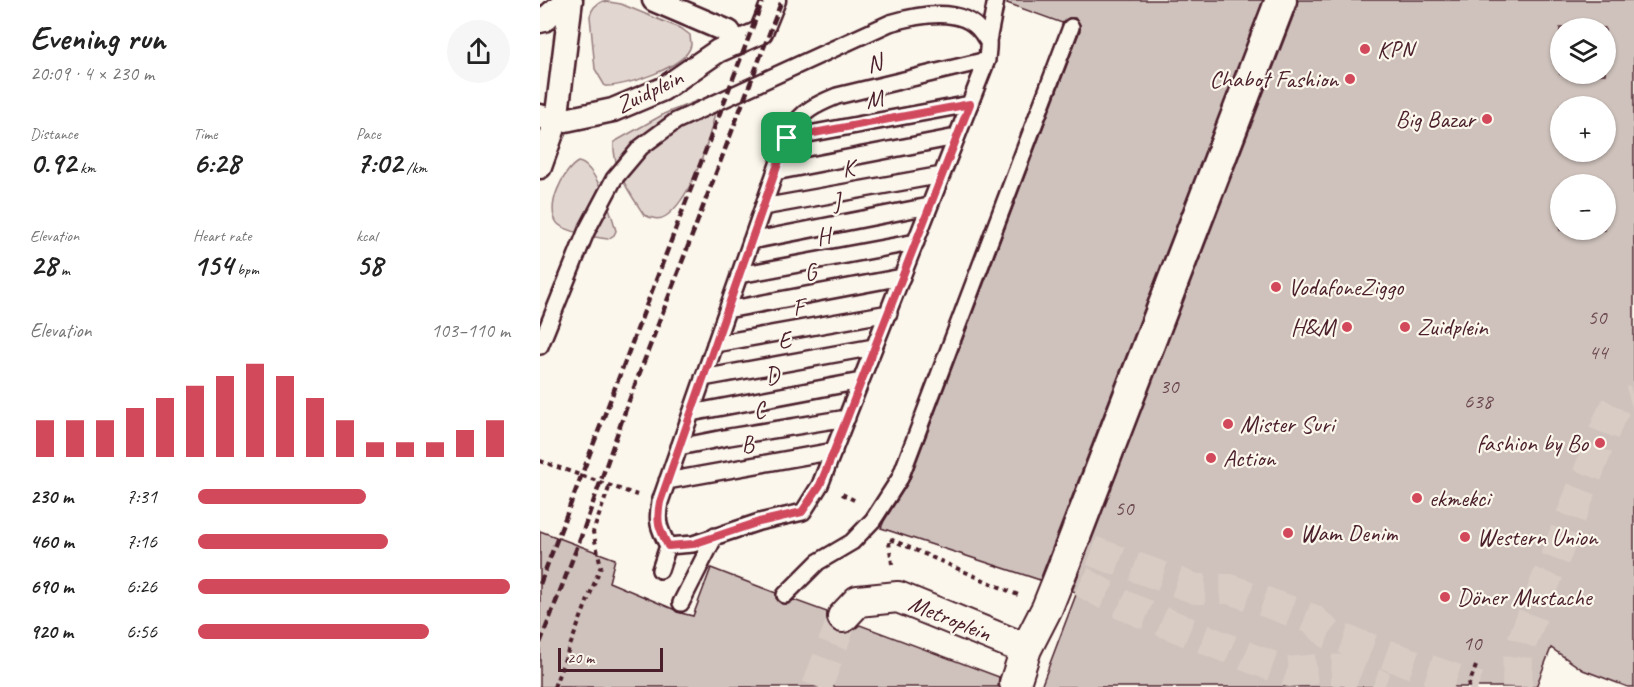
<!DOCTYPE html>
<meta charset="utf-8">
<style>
body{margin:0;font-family:Caveat,sans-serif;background:#f6f6f6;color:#222;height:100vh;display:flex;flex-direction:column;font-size:22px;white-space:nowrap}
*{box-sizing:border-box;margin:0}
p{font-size:20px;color:#767676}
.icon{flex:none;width:33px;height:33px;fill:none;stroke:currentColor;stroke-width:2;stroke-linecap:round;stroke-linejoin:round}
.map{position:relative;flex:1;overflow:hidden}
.side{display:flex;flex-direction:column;background:#fff;width:540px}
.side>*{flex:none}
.tools{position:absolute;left:1010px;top:18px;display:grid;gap:12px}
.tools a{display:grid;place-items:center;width:66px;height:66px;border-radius:50%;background:#fff;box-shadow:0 2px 4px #0004;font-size:30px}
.scale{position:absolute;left:18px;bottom:15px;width:105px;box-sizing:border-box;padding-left:6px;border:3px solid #4a1f2b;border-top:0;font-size:16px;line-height:21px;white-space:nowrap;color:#4a1f2b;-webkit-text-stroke:4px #fbf7ec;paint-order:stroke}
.pin{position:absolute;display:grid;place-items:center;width:51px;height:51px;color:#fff;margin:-26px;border-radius:12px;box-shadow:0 3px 9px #0006}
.round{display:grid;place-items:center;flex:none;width:63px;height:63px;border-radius:32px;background:#f6f6f6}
.summary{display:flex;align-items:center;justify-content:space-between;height:102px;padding:0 30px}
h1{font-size:33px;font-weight:800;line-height:45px}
.metrics{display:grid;grid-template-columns:repeat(3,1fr);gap:9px;height:102px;padding:6px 30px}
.metrics div{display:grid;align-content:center}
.metrics b{font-size:30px;font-weight:800}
.metrics small{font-size:16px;font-weight:400}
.metrics p{font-size:16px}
.chart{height:168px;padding:12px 30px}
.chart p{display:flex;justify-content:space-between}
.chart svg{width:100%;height:108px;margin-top:6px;stroke:#d1495b;stroke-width:6}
ul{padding:0 30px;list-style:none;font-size:20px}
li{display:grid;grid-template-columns:96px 72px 1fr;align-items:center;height:45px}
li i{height:15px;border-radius:8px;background:#d1495b}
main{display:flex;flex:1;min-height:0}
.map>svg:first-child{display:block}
</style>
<main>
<section class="side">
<div class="summary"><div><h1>Evening run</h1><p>20:09 · 4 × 230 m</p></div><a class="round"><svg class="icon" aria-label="share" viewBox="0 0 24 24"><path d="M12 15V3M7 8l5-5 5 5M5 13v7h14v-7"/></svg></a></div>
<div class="metrics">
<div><p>Distance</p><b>0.92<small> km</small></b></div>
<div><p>Time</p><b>6:28</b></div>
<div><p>Pace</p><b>7:02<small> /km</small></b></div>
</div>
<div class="metrics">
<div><p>Elevation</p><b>28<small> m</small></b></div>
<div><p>Heart rate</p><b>154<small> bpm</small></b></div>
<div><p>kcal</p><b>58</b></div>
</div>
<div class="chart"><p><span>Elevation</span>103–110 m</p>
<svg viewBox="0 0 160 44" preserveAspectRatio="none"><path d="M5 44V29M15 44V29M25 44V29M35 44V24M45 44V20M55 44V15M65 44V11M75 44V6M85 44V11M95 44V20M105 44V29M115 44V38M125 44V38M135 44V38M145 44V33M155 44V29"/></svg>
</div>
<ul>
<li><b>230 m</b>7:31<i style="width:54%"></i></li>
<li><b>460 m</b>7:16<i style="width:61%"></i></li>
<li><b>690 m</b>6:26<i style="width:100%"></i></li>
<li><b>920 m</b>6:56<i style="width:74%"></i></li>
</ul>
</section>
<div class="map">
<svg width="1094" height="687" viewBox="0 0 1094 687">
<rect width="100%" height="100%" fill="#fbf7ec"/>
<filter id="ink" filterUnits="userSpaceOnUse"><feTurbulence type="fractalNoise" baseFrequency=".0167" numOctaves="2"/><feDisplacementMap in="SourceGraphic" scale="12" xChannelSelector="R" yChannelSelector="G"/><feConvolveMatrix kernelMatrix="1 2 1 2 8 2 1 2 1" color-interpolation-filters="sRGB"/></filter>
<g filter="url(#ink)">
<path fill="#e2d7d0" stroke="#967b7e" stroke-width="1.5" d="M63,1L81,4L142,29L150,35C150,38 151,41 151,45C147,67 84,87 65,86L55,69L50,16C52,8 55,5 63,1Z
M159,100H168C170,102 172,104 174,107C176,114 173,122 171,129C165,154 148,201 126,216C119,221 111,218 104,215C90,193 72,169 74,142L126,113Z
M38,162C56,164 72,215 76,231L74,235L68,239C58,238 25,231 18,224C4,209 23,170 38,162Z"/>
<path fill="#cfc2bc" stroke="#4a1f2b" stroke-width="1.5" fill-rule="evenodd" d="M468,0H723L500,580L341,528L344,521L369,481L540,30V25L535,18H529L522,23L467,3Z
M758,0H1094V687H1088L1043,670L1011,648L996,687H501L537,592L532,591L757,6ZM1020,28H1065V74H1020ZM1020,106H1065V152H1020ZM1020,184H1065V230H1020Z
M0,531L75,559L69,582L133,609L137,612L153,616L171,568L236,593V598L242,604H248L254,600L287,612V623L292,630L299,634L309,633L320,625L459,677L458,687H0Z"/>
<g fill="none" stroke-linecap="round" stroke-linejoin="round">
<path stroke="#d8ccc5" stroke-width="30" stroke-dasharray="30 15" stroke-linecap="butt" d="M552,551L656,589H690L772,619L789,634L938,687
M541,581L583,605L713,659L749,672L778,669L804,670L844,687
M277,687L303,617
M977,687L978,652L1070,417L1077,405L1094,400"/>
<g stroke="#4a1f2b" stroke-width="20">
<path id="service" d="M448,41L456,0
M247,138L430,104
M235,172L416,137
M223,207L402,175
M211,241L389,206
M199,275L376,242
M187,310L362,277
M175,344L349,313
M0,346L46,232L74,179L101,147L136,121L350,23C377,15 423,5 442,33C443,34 447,41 448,41C449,46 447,55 447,60L280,485L263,512L219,522L153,544L128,546
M163,378L334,347
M151,413L321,381
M139,447L189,437L307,418
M127,481L294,451
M120,570L128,546C119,528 116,522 120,502L250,130C263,111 275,105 297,96L447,60
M245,595L278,562L312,542L333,520L360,478L531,27
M141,603L175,536"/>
</g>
<g stroke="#4a1f2b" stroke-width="27">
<path id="pedestrian" d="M114,0L189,32L195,44
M0,21L4,20L26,0
M0,116L16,122L73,110L123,89L178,51L221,32L234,0
M0,167L16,122L31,0"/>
</g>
<g stroke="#4a1f2b" stroke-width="34">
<path id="minor" d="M303,617L318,601L358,597L486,649L475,683
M486,649L507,608L521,573L741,0"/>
</g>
<path stroke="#4a1f2b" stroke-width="4" stroke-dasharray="4.5 4.5" stroke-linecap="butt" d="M0,461L97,495
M302,494L316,501
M350,539L478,595
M349,542L352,564
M14,687L61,566L53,532L70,485
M928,687L936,666"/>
<use href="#service" stroke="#fbf7ec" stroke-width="15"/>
<use href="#pedestrian" stroke="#fbf7ec" stroke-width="22"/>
<use href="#minor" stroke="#fbf7ec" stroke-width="30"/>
<path stroke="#4a1f2b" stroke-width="4.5" stroke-dasharray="9 4.5" stroke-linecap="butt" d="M0,584L223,0
M0,643L41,537L87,406L242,0"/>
</g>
</g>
<g fill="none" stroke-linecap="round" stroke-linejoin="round" filter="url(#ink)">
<g stroke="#fff" stroke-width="12">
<path id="route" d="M430,104L294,451L280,485L262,512L219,522L153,544L128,546C119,528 116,522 120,502L247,138Z"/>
</g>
<use href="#route" stroke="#d1495b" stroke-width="8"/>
</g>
<g fill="#d1495b" stroke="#fbf7ec" stroke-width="2">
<circle cx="825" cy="49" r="6"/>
<circle cx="810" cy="79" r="6"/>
<circle cx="947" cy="119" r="6"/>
<circle cx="736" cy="287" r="6"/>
<circle cx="807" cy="327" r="6"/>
<circle cx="865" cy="327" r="6"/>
<circle cx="688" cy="424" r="6"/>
<circle cx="1060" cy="443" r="6"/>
<circle cx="671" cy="458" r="6"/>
<circle cx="877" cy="498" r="6"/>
<circle cx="748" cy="533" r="6"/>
<circle cx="925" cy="537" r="6"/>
<circle cx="905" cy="597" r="6"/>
</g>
<g text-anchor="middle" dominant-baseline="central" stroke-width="4.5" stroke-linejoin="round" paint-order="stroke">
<g font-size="21" fill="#6b484f">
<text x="1057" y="317">50</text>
<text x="1058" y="352">44</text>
<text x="629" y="386">30</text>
<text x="938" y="401">638</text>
<text x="584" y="508">50</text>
<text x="932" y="643">10</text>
</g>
<g font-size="24" fill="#4a1f2b" stroke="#fbf7ec" text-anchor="start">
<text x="837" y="49">KPN</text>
<text x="798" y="79" text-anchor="end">Chabot Fashion</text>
<text x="935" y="119" text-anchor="end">Big Bazar</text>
<text x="748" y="287">VodafoneZiggo</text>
<text x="795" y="327" text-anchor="end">H&amp;M</text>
<text x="877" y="327">Zuidplein</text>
<text x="700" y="424">Mister Suri</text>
<text x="1048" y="443" text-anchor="end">fashion by Bo</text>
<text x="683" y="458">Action</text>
<text x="889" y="498">ekmekci</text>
<text x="760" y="533">Wam Denim</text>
<text x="937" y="537">Western Union</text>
<text x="917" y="597">Döner Mustache</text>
</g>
<g font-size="24" fill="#4a1f2b" stroke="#fbf7ec">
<text transform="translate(334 63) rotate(-13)">N</text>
<text transform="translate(109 91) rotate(-26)">Zuidplein</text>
<text transform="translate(334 99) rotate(-11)">M</text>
<text transform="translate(308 168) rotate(-10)">K</text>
<text transform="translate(296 201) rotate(-11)">J</text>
<text transform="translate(283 236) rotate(-10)">H</text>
<text transform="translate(270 272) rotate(-11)">G</text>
<text transform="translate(258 307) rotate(-10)">F</text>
<text transform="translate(244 340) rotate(-10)">E</text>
<text transform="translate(232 375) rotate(-11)">D</text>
<text transform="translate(219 410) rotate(-9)">C</text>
<text transform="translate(207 444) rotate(-10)">B</text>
<text transform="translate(410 618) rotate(22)">Metroplein</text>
</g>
</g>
</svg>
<div class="tools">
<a><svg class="icon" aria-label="layers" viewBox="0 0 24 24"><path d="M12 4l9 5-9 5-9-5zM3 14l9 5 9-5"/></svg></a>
<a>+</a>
<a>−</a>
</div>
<div class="scale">20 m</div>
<div class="pin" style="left:247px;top:138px;background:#1e9e55"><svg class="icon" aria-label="arrive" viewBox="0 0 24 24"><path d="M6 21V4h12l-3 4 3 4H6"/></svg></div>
</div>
</main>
